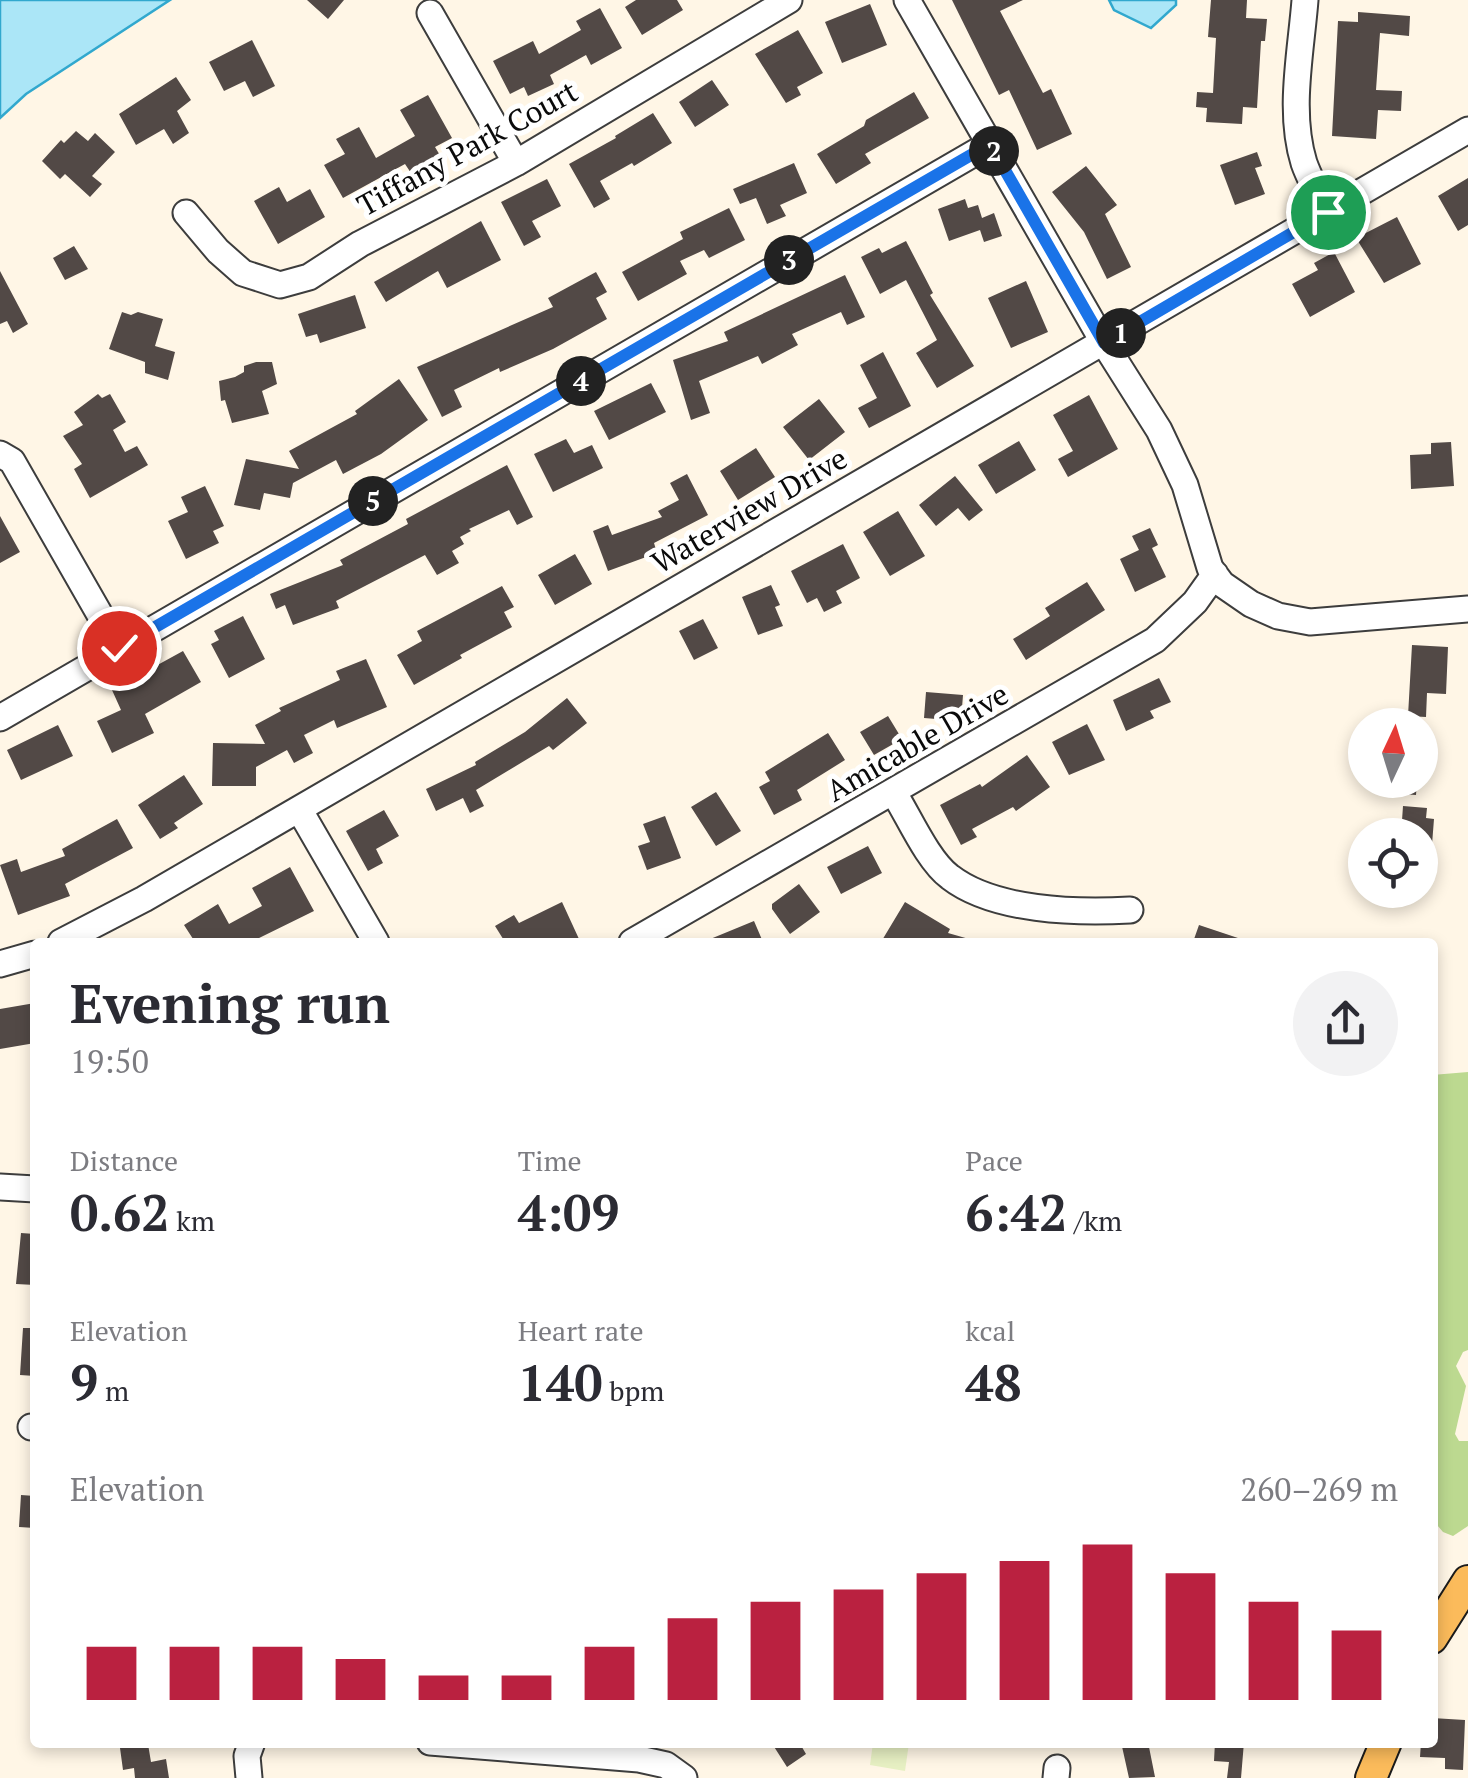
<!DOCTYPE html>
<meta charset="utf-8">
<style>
body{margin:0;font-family:"PT Serif",serif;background:#f2f2f3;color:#2b2b33;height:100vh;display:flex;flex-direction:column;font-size:38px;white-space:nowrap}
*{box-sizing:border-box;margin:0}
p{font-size:32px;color:#7c7c81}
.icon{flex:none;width:55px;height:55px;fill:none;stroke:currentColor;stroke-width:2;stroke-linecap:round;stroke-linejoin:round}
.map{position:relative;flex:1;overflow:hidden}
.panel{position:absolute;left:30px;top:938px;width:1408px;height:810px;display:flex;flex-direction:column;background:#fff;border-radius:10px;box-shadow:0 5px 15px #0003}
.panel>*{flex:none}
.needle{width:65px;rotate:4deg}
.controls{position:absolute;left:1348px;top:708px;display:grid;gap:20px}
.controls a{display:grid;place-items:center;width:90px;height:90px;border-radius:50%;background:#fff;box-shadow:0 5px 15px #0003;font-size:50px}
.pin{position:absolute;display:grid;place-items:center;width:85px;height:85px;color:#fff;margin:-42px;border:5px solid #fff;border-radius:50%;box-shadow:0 2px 10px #0007}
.km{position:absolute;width:50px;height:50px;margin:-25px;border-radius:50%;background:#222;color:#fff;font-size:28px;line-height:50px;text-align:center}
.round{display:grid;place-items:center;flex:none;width:105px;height:105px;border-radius:52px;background:#f2f2f3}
.head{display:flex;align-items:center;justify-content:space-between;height:170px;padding:0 40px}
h1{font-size:55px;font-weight:700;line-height:75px}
.metrics{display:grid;grid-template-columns:repeat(3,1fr);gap:15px;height:170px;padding:10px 40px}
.metrics div{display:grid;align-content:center}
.metrics b{font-size:50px;font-weight:700}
.metrics small{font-size:28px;font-weight:400}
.metrics p{font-size:28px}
.chart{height:280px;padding:20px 40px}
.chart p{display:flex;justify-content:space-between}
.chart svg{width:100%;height:180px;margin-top:10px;stroke:#ba2140;stroke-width:6}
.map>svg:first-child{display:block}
</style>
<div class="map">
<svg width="1468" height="1778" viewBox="0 0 1468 1778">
<rect width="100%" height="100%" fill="#fff6e6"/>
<path fill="#bcd990" d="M1468,1072V1350L1463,1352L1456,1366L1466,1386L1455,1434L1459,1441H1468V1526L1453,1536L1443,1532L1432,1519V1075Z"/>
<path fill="#e7f0c3" d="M873,1743H909L905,1771L870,1765Z"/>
<path fill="#abe6f7" stroke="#31a8ce" stroke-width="2.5" d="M0,0H170L26,94L0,118Z
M1109,0H1176V5L1151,28L1114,10Z"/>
<path fill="#524946" d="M307,0H344L328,19Z
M636,0H677L683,10L642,35L625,7Z
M952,0H1023L1000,11L1043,93L1051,89L1072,134L1037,150L1009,90L999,95Z
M1211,0H1247L1246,18L1267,19L1265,41H1261L1257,108L1243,107L1242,124L1206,122L1207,108L1196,107L1197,92L1213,93L1216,38L1208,37Z
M870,4L887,45L842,63L825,22Z
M600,8L622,48L591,65L586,55L550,75L554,84L528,96L524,87L510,94L493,61L533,41L539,54L581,30L576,21Z
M1358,12L1410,16L1409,36L1380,33L1376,90L1402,91L1401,111L1378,110L1376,139L1332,136L1338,21L1358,22Z
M798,30L823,73L797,87L801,95L786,103L755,54Z
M252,40L275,86L253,97L245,81L224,91L209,62Z
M176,77L191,100L177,111L189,133L173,144L164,129L136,145L119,114Z
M712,80L729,105L695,127L679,102Z
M914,92L929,118L865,154L871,163L836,184L817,154L864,126L866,120Z
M428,95L452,138L435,147L441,157L411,173L405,164L343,198L324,165L345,154L336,139L359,127L376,158L415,136L400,110Z
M653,113L672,143L634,166L632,163L600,181L610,199L594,208L569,164L616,138L615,136Z
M76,131L88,141L95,133L115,152L92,176L102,184L90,197L65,174L60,179L42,161L61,140L64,143Z
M1257,152L1262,166L1255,168L1265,194L1235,205L1220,165Z
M794,163L807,193L780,205L786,216L767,224L756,198L740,204L733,189Z
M1086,166L1117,205L1105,214L1131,267L1107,279L1084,232L1052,192Z
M1468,178V225L1458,231L1438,196Z
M547,179L561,206L532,221L541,237L524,246L501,202Z
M279,187L287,202L310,189L325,217L278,244L254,201Z
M965,199L968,208L978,205L982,218L994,213L1002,236L984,242L980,230L949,241L938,209Z
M729,208L745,240L709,258L704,250L680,261L687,274L638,301L622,272L683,239L680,232Z
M1397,217L1421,264L1384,283L1356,238Z
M481,221L501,260L447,288L438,271L386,302L374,282Z
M906,241L933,293L930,295L974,366L937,388L916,353L937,340L906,280L880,294L861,257L879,248L882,253Z
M74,246L88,269L65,280L53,258Z
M1334,252L1355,292L1310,317L1292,284L1318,270L1314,263Z
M0,271L28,324L13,333L7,321L0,324Z
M596,272L607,292L596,298L607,319L553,349L500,372L499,368L454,390L462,407L442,417L417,367L553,307L548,298Z
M845,275L865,317L847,325L841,312L792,334L798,345L762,364L758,356L699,381L710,413L691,420L673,360L728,341L724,332Z
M1026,281L1048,332L1011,348L988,298Z
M355,295L366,328L320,343L317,334L306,337L298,314Z
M122,312L131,315L138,312L163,319L155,346L175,352L168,380L145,373V362L109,349Z
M883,352L911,406L869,428L858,408L877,398L860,365Z
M256,362H272L277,384L262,391L269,414L232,423L225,400L221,401L219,381L235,377L244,372V366Z
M399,379L428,420L381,454L343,474L336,460L293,483L290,498L264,493L260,510L234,505L246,459L299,469L289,451L357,414L355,411Z
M651,383L666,412L609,440L594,411Z
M98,394L102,398L110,394L126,422L113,430L125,452L137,446L148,465L90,498L74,469L82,464L63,436L83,425L74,412Z
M1089,395L1118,449L1068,477L1058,459L1073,451L1053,415Z
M819,399L845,432L809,460L783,427Z
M566,439L574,453L592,445L603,468L553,492L534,454Z
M1019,441L1036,470L996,494L978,465Z
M1451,442L1454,486L1411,489L1410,455L1431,454V443Z
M756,448L775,477L738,500L720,471Z
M507,465L533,517L517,525L509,510L469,529L471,531L460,537L464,544L452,551L459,563L437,575L425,555L336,601L339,608L293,625L285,605L276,609L270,594L343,565L340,560L408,524L406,519Z
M687,474L708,515L654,543L657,553L608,571L593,531L608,525L612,535L662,517L658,511L679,500L670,483Z
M955,476L983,510L969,521L958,508L936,526L919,505Z
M205,486L224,526L213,531L219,543L186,559L168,521L188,512L181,497Z
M898,511L925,556L890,576L863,532Z
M0,516L20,552L0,563Z
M1150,528L1158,545L1152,548L1166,577L1135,592L1120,559L1139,550L1132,536Z
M843,544L860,578L836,591L842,603L824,612L817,598L807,603L791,571Z
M575,554L592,584L555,605L538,575Z
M1087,582L1105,610L1026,660L1013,639L1050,616L1045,608Z
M771,585L780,605L775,607L783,626L758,635L742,597Z
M502,586L514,607L504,612L512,627L460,655L462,658L414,685L397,655L422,641L417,631Z
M243,616L265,659L229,678L211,644L219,640L214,631Z
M703,619L718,648L694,660L679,631Z
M1412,645L1448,647L1446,694L1427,693L1426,717L1408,716Z
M183,651L201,682L145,714L154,733L112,753L97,721L121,710L112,690Z
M366,659L387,707L337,728L334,720L304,735L313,753L294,763L287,750L256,767V786H212L213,743L265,744L255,725L281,711L279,708L340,680L336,671Z
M1159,678L1171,702L1150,711L1154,718L1126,731L1113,700Z
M926,692L963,695L961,721L924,718Z
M567,698L587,723L553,750L549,746L476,790L484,806L470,813L463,798L436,811L426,789L476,765L475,762L525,732Z
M888,716L902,739L874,755L860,732Z
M1087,724L1105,760L1069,775L1052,742Z
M58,725L73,756L21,780L7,750Z
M828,733L845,760L797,790L802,800L774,815L759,787L770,781L765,772Z
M1027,755L1050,787L1016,811L1013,807L972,829L977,837L961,845L940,805L980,784L982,787Z
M184,775L203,804L174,823L178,828L160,839L138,805Z
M1377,780H1417L1416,795L1376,792Z
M716,792L741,831L716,846L691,807Z
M1403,806L1427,808L1426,818L1434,819L1430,870H1420V835H1401Z
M384,810L399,836L376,849L383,863L368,871L346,831Z
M665,816L681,858L647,870L638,846L650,842L643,824Z
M117,819L133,848L65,884L70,896L18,915L0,865L17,859L21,872L65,856L62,849Z
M868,846L882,873L841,894L827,867Z
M290,867L314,911L251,942H195L184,925L218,904L229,924L262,906L252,888Z
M799,884L820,912L790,934L772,909V904Z
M562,902L579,939L571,942H505L495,926L514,915L519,923Z
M905,902L950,929L948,933L969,939L968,942H881Z
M754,921L763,942H703Z
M1199,925L1244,940L1243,942H1193Z
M35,1003V1043L0,1049V1009Z
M21,1233L35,1234V1285L16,1284Z
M23,1328H35V1376L20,1375Z
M21,1495L35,1496V1528L19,1527Z
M1432,1718L1465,1720L1463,1770L1445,1769V1758L1420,1757L1421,1742H1432Z
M771,1742H799L806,1754L787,1767Z
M1121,1742H1148L1155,1777L1129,1778Z
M1215,1742H1244L1241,1778H1227L1229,1762L1214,1761Z
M148,1744L151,1762L166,1759L169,1778H135L134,1768L123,1770L120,1748Z"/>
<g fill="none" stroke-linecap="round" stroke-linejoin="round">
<g stroke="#3d3d3d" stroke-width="29">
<path id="minor" d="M907,0L1104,343L1159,430L1185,485L1210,568L1222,584L1251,604L1278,616L1310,622L1468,609
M1305,0C1301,52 1288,112 1304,163C1310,180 1319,196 1328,212
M430,13L516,163
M186,213L218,251L243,273L280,285L309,277L360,244L516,163L789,0
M0,454L12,461L119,648
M0,718L990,144
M894,793C909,817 928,861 950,877C994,911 1076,913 1130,910
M299,809L376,942
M61,942L144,899L1468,130
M632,942L1155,640L1195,602L1215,574
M0,964L35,954
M0,1187L35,1189
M31,1427H35
M430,1742L639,1759L666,1765L684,1778
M249,1778L247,1756L252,1742
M1056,1778L1057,1768"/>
</g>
<g stroke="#1b1b1b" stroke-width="34">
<path id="major" d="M1432,1638L1468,1581
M1371,1778L1386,1742"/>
</g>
<use href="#minor" stroke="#fff" stroke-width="25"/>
<use href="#major" stroke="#fbbb5b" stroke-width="30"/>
</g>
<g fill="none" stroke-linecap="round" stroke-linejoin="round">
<g stroke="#fff" stroke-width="20">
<path id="route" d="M119,648L990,144L1104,343L1328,212"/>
</g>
<use href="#route" stroke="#1a73e8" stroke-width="12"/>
</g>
<g text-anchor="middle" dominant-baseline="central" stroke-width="10" stroke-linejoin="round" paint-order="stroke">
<g font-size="30" fill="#0a0a0a" stroke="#fff">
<text transform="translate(467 148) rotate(-29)">Tiffany Park Court</text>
<text transform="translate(749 510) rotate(-30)">Waterview Drive</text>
<text transform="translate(917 742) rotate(-30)">Amicable Drive</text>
</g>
</g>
</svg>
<div class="controls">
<a><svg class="needle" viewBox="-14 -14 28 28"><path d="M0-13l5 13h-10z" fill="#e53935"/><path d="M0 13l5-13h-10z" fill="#7c7c81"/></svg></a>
<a><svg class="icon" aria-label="locate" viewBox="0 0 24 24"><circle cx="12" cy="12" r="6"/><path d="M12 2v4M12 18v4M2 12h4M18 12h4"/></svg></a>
</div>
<div class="pin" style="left:1328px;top:212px;background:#1e9e55"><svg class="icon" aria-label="arrive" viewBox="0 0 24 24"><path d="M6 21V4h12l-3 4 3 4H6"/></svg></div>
<div class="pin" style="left:119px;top:648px;background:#d93025"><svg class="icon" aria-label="check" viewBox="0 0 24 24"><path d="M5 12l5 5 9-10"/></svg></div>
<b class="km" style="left:1121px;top:333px">1</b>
<b class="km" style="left:994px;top:151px">2</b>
<b class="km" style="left:789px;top:260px">3</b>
<b class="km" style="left:581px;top:381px">4</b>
<b class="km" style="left:373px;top:501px">5</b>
<section class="panel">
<div class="head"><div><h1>Evening run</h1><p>19:50</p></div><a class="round"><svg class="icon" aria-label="share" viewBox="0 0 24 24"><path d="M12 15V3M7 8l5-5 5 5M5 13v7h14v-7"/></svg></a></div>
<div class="metrics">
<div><p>Distance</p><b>0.62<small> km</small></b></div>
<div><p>Time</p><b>4:09</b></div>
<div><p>Pace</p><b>6:42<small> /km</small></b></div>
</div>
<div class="metrics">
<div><p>Elevation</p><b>9<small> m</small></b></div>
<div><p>Heart rate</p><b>140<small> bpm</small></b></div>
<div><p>kcal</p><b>48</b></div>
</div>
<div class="chart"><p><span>Elevation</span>260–269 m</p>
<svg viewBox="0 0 160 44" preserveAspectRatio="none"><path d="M5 44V31M15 44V31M25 44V31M35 44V34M45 44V38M55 44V38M65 44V31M75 44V24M85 44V20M95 44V17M105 44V13M115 44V10M125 44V6M135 44V13M145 44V20M155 44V27"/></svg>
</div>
</section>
</div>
